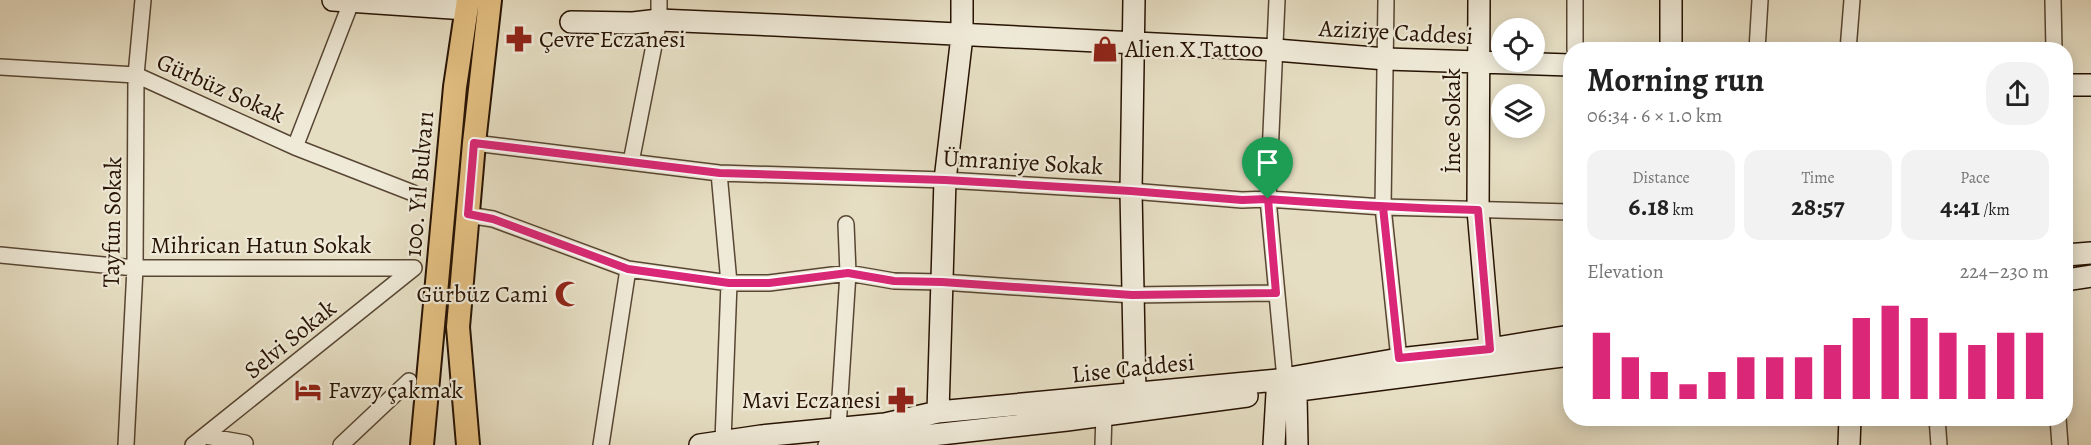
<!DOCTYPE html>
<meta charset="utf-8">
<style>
body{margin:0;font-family:Alegreya,serif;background:#f2f2f2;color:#222;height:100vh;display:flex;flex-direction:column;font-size:22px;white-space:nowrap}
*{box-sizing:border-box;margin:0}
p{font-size:20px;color:#767676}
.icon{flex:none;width:33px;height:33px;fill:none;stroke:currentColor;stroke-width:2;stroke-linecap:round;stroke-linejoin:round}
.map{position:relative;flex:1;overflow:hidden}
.panel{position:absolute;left:1563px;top:42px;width:510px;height:384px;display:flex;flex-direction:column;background:#fff;border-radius:24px;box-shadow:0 3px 15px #0003}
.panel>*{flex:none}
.fabs{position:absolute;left:1491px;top:18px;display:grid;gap:12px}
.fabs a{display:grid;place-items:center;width:54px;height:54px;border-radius:50%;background:#fff;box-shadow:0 3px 15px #0003;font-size:30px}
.pin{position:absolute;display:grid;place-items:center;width:51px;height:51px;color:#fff;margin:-62px -26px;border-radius:50% 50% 50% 0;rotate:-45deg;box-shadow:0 0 6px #0007}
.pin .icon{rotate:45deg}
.round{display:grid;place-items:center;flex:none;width:63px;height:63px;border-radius:24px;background:#f2f2f2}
.overview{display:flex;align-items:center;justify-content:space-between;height:102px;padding:0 24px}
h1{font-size:33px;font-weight:700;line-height:45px}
.metrics{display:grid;grid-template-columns:repeat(3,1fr);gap:9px;height:102px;padding:6px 24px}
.metrics div{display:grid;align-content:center;border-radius:15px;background:#f2f2f2;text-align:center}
.metrics b{font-size:26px;font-weight:700}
.metrics small{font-size:16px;font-weight:400}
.metrics p{font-size:16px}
.chart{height:168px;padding:12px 24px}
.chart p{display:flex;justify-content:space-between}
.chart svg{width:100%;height:108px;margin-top:6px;stroke:#db2777;stroke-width:6}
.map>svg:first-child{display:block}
</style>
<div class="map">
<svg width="2091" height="445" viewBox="0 0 2091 445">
<rect width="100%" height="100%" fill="#e6dec3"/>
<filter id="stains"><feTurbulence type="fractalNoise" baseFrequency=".00333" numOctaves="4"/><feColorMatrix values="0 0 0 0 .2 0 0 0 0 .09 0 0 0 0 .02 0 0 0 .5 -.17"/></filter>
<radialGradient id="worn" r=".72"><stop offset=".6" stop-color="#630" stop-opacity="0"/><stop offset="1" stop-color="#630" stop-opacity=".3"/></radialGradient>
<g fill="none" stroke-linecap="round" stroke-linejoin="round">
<g stroke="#574633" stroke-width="18">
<path id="street" d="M1277,0L1268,199L1285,379
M1386,0L1383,207L1399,359
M1575,0V50
M2053,0L2054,50
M1757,50L1760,0
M1848,50L1852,0
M0,67L136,75L295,147L413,193
M474,143L719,173L945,180L1131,191L1242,200L1268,199L1383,207L1570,212
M295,147L352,0
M631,162L659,20V0
M719,173L729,283L723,441
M468,215L493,219L628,269L729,283H769L848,273L894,281L942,282L1132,295L1276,293
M0,255L135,268H414
M1937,418L1939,445
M2058,418L2060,445
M205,436L245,443V445
M126,445L135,268L136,75L143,0
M193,445L414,268
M341,445L409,381
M601,445L628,269
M826,445L838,428L848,273L846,224
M1103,445L1104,414"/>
</g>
<g stroke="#271303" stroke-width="24">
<path id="secondary" d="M333,0L466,9
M1134,0L1131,191L1135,393
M1479,0L1478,210L1490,349
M571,22L633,23L659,20L775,25L1276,50L1386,59L1570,65
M1671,50V0
M2066,85H2091
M2066,255L2091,253
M2066,280L2091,276
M1299,390L1570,355
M938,412L945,180L962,36V0
M700,445L761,436L885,424L938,412L1278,380L1399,359L1490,349L1570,336
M842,445L1067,420L1247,396
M1274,445L1277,393L1285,379L1294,390L1296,396L1297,445
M1849,445L1850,418"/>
</g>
<g stroke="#271303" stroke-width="26">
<path id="primary" d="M422,445L455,87L468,0
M468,445L458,327L474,143L490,0"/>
</g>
<use href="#street" stroke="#efead8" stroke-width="15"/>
<use href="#secondary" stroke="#efead8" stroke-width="21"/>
<use href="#primary" stroke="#e3bf82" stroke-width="22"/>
</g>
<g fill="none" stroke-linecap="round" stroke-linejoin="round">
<g stroke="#fff" stroke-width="12">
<path id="route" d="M1268,199L1242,200L1131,191L945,180L720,173L474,143L468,214L493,219L628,269L729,283H769L848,273L894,281L942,282L1132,295L1276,293L1268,199L1383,207L1399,358L1490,349L1478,210C1408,208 1338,204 1268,199"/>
</g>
<use href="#route" stroke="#db2777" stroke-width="8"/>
</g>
<defs>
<g id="pharmacy-bare" transform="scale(2.07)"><path d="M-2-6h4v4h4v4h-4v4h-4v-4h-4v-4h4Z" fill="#8f2418" stroke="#efead8" stroke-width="2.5" paint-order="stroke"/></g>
<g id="shop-bare" transform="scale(2.07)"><path d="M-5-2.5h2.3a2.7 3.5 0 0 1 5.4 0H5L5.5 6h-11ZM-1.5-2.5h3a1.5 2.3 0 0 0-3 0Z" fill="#8f2418" stroke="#efead8" stroke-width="2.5" paint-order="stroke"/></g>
<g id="mosque-bare" transform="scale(2.07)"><path d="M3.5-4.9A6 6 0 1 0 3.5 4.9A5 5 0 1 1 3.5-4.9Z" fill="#8f2418" stroke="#efead8" stroke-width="2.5" paint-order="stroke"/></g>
<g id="hotel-bare" transform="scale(2.07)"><path d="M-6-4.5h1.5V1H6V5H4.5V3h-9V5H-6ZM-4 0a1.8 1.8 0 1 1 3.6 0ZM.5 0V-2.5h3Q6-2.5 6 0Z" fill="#8f2418" stroke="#efead8" stroke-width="2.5" paint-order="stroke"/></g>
</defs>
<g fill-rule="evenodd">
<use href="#pharmacy-bare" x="519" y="39"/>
<use href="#shop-bare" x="1105" y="49"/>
<use href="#mosque-bare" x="568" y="294"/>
<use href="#hotel-bare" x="308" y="390"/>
<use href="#pharmacy-bare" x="901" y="400"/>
</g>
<g text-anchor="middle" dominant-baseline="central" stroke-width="4.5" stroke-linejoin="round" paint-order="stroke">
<g font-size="24" fill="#271303" stroke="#efead8">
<text transform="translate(1396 32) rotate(3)">Aziziye Caddesi</text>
<text transform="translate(221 88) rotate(24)">Gürbüz Sokak</text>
<text transform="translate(1452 121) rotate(-90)">İnce Sokak</text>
<text transform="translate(1023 162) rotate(3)">Ümraniye Sokak</text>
<text transform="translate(419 184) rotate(-85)">100. Yıl Bulvarı</text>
<text transform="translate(112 222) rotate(-89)">Tayfun Sokak</text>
<text x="261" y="245">Mihrican Hatun Sokak</text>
<text transform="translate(290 339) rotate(-39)">Selvi Sokak</text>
<text transform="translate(1133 368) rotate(-6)">Lise Caddesi</text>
</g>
<g font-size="24" fill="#271303" stroke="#efead8" text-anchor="start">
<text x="539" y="39">Çevre Eczanesi</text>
<text x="1125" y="49">Alien X Tattoo</text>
<text x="548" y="294" text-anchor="end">Gürbüz Cami</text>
<text x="328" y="390">Favzy çakmak</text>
<text x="881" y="400" text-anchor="end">Mavi Eczanesi</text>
</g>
</g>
<rect width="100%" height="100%" filter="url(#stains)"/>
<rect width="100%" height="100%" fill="url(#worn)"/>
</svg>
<div class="fabs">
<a><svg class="icon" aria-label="locate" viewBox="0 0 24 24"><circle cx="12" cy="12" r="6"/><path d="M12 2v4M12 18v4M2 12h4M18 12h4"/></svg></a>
<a><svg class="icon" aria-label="layers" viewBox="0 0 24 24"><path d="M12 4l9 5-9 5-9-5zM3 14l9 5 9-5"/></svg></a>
</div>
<div class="pin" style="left:1268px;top:199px;background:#1e9e55"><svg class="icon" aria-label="arrive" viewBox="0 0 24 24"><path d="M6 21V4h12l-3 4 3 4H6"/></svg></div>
<section class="panel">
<div class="overview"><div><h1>Morning run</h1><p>06:34 · 6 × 1.0 km</p></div><a class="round"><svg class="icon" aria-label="share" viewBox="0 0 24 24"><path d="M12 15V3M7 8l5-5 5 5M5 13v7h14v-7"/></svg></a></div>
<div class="metrics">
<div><p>Distance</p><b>6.18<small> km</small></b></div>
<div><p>Time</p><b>28:57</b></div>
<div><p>Pace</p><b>4:41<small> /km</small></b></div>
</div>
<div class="chart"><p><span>Elevation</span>224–230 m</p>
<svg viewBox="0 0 160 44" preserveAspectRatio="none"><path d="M5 44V17M15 44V27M25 44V33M35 44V38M45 44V33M55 44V27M65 44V27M75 44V27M85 44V22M95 44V11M105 44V6M115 44V11M125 44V17M135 44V22M145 44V17M155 44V17"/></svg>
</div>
</section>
</div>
